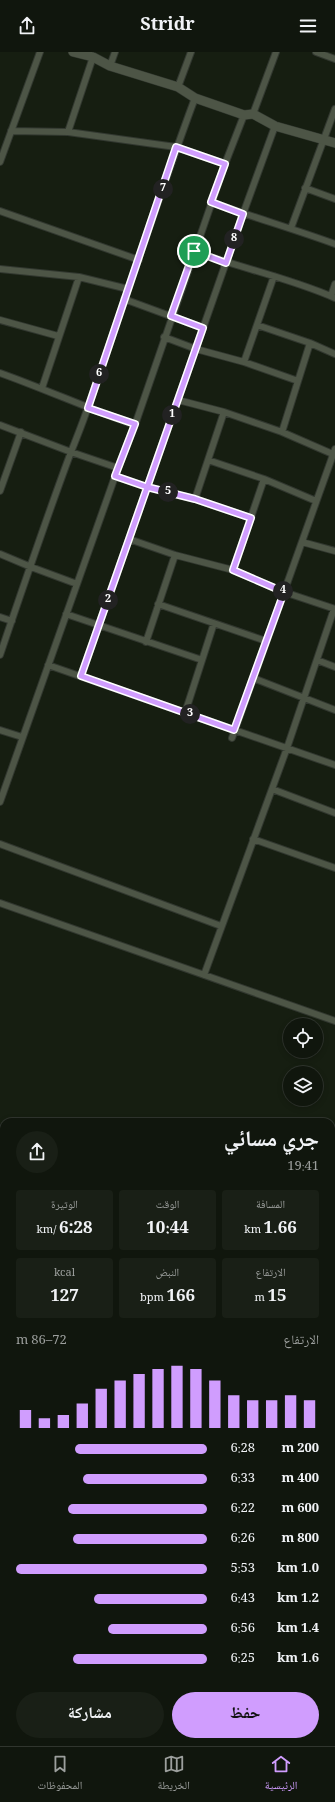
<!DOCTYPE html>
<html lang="ar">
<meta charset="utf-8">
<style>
body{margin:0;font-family:Georgia,"Noto Naskh Arabic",serif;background:#191f16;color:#f1f3f6;direction:rtl;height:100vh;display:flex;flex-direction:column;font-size:15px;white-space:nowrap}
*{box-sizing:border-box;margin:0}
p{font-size:13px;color:#9c9f9d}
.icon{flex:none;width:22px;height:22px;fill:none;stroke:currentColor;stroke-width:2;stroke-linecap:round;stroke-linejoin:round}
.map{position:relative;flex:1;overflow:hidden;direction:ltr}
.details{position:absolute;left:0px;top:1066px;width:335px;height:628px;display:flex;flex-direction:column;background:#10160d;border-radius:12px 12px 0 0;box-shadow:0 2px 6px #0003,0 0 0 1px #30352e;direction:rtl}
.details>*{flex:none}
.tools{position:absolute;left:283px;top:966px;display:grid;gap:8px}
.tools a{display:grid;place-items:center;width:40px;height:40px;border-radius:50%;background:#10160d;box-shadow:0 2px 6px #0003,0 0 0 1px #30352e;font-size:20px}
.pin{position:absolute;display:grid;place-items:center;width:34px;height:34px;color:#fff;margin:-17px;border:2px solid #fff;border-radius:50%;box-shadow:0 1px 4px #0007}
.km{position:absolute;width:20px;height:20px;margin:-10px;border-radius:50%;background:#222;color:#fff;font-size:11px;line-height:20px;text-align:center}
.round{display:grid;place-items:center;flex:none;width:42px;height:42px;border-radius:21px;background:#191f16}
.summary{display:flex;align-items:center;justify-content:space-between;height:68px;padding:0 16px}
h1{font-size:22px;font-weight:800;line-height:30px}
.metrics{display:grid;grid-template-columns:repeat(3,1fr);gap:6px;height:68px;padding:4px 16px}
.metrics div{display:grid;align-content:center;border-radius:4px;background:#191f16;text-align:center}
.metrics b{font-size:17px;font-weight:800}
.metrics small{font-size:11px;font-weight:400}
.metrics p{font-size:11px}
.chart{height:112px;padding:8px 16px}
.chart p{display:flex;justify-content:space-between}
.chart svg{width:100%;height:72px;margin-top:4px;stroke:#d09dfe;stroke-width:6}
.primary-button{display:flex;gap:8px;margin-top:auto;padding:8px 16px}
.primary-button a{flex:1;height:46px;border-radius:24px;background:#d09dfe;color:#111;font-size:16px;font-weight:800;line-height:46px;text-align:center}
.primary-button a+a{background:#191f16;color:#f1f3f6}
ul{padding:0 16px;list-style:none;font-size:13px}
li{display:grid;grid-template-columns:64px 48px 1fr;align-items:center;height:30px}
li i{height:10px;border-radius:5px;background:#d09dfe}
header{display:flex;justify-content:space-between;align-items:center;height:52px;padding:0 16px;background:#10160d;font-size:18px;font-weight:800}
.tabs{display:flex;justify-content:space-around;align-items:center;height:56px;border-top:1px solid #30352e;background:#10160d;font-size:11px;color:#9c9f9d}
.tabs a{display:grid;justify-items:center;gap:2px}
.tabs .selected{color:#d09dfe}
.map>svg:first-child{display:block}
</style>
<header><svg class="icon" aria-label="menu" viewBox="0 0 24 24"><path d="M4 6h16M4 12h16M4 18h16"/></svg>Stridr<svg class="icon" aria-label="share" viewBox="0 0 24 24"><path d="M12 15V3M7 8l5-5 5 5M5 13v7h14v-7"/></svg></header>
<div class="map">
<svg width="335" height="1694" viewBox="0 0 335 1694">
<rect width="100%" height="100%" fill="#161e11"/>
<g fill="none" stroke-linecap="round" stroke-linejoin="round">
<g stroke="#323830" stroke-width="8">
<path id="street" d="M316,0L335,7
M110,14L115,0
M178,35L191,0
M253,62L276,0
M11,79L68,80L176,95L225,112
M68,80L93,5
M0,110L40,0
M305,136L335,147
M211,150C252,165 294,177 335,192
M0,159L139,208
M291,176L335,57
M194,199C240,216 290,226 335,246
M0,217L79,225L128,237
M331,244L335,232
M124,247L203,276
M0,268L58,284
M257,273L310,291L335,302
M164,285L196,297L244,310L298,329
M244,310L274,224
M0,321C45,337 89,357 135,373
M42,336L79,225
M178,348L224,360L282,380L335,403
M0,373L71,400L118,416
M282,380L310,291
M208,408L264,427L316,449
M115,424L147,435L195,447L251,466
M0,439L21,380
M195,447L224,360
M129,487L175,503L233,518L284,540L335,557
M302,490L335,499
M0,502L31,515L77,532
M233,518L264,427
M158,552L266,589
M66,562L202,608
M0,565L12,569
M146,590L175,503
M0,603C23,535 46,467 71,400C77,385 83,370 88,355C124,252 157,148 195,46
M317,608L335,615
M48,613L335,713
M81,624L243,162L275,74
M253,626L335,658
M185,661L214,571
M0,678L22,685
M232,686L335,397
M272,737L335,761
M0,750L118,416L135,373L225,112L244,63
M253,787L335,816
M0,792L221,874
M0,851L335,969
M204,923L287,696L334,557"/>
</g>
<g stroke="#323830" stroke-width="10">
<path id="secondary" d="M73,0L93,5L110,14L178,35L195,46L244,63L253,62L275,74L335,91"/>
</g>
<use href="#street" stroke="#4d5546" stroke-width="6"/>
<use href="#secondary" stroke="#4d5546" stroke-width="9"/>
</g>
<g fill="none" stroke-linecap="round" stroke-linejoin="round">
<g stroke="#fff" stroke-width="8">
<path id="route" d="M194,199L171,264L203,276C162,392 122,508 81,624L234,678L284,540L233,518L251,466L195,447L147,435L115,424L135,372L88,356L176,95L225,112L211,150L243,162L226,211L194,199"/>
</g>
<use href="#route" stroke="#d09dfe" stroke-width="5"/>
</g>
</svg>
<div class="tools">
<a><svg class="icon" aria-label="locate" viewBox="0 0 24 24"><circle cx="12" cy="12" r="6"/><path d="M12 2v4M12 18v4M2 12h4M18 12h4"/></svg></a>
<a><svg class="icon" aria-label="layers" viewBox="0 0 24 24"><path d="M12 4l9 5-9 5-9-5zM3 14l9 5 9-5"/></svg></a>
</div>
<div class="pin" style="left:194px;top:199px;background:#1e9e55"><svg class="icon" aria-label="arrive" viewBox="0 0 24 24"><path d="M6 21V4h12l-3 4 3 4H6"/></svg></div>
<b class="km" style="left:172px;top:363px">1</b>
<b class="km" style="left:108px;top:548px">2</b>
<b class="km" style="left:190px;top:662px">3</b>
<b class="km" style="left:283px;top:539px">4</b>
<b class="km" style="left:168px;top:440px">5</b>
<b class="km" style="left:99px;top:322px">6</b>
<b class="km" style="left:163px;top:137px">7</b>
<b class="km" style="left:234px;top:187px">8</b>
<section class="details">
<div class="summary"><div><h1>جري مسائي</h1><p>19:41</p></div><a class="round"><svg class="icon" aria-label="share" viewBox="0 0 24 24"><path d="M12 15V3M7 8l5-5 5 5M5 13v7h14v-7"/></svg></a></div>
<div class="metrics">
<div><p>المسافة</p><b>1.66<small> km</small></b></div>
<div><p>الوقت</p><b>10:44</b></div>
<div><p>الوتيرة</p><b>6:28<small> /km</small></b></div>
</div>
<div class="metrics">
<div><p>الارتفاع</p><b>15<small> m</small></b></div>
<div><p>النبض</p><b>166<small> bpm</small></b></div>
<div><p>kcal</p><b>127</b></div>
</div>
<div class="chart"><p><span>الارتفاع</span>72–86 m</p>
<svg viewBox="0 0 160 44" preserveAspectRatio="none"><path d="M5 44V33M15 44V38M25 44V36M35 44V29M45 44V20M55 44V15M65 44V11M75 44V8M85 44V6M95 44V8M105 44V15M115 44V24M125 44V27M135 44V27M145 44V24M155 44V27"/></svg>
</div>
<ul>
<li><b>200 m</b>6:28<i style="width:69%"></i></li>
<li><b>400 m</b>6:33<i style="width:65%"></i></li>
<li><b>600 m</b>6:22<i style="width:73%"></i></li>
<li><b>800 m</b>6:26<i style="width:70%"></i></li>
<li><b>1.0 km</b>5:53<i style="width:100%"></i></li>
<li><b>1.2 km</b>6:43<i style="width:59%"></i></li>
<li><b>1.4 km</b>6:56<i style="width:52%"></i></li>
<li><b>1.6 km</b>6:25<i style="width:70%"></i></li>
</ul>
<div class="primary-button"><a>حفظ</a><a>مشاركة</a></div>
</section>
</div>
<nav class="tabs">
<a class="selected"><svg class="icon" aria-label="home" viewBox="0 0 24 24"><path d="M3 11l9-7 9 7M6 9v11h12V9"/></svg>الرئيسية</a>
<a><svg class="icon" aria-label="map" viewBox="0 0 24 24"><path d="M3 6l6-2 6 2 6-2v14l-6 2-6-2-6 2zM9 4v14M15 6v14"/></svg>الخريطة</a>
<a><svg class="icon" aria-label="saved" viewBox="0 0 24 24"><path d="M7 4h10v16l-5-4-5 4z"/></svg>المحفوظات</a>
</nav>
